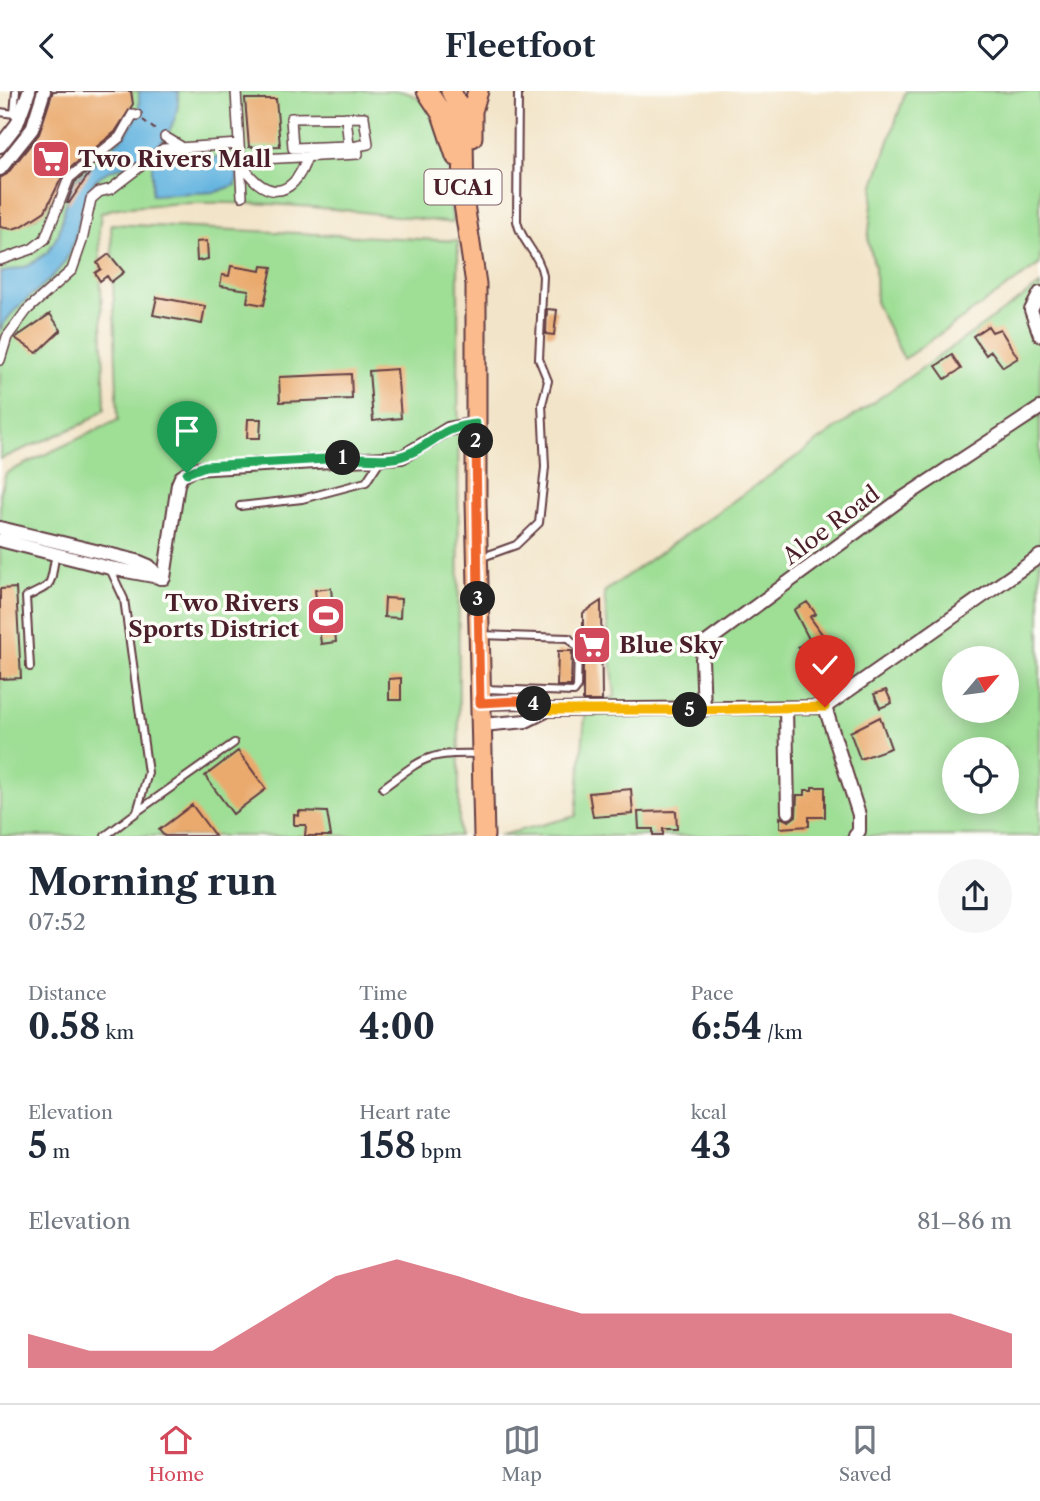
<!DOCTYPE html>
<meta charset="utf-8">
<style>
body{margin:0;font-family:"Libre Caslon Text",serif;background:#f6f6f7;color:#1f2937;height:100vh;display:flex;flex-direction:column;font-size:26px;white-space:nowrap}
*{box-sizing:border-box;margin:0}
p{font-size:23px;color:#747a83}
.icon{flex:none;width:38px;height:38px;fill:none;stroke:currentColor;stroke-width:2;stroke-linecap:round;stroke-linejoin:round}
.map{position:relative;height:745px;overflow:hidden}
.sheet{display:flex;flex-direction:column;background:#fff;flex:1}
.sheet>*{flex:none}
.needle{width:46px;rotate:61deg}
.tools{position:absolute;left:942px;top:555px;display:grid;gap:14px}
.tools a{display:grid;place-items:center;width:77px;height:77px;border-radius:50%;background:#fff;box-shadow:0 4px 18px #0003;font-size:35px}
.pin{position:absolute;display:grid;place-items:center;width:60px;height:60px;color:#fff;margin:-72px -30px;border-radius:50% 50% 50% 0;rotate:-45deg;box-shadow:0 0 7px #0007}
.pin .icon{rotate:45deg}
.km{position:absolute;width:35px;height:35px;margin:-18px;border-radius:50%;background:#222;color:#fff;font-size:19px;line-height:35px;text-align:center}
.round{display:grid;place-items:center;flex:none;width:74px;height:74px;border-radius:37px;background:#f6f6f7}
.head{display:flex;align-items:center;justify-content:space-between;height:119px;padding:0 28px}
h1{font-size:38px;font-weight:700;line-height:52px}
.stats{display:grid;grid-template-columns:repeat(3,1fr);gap:10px;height:119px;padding:7px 28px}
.stats div{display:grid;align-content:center}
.stats b{font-size:35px;font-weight:700}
.stats small{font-size:19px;font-weight:400}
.stats p{font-size:19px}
.chart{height:196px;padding:14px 28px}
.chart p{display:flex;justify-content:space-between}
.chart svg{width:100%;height:126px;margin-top:7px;fill:#d1495b;opacity:.7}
header{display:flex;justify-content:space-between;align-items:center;height:91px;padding:0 28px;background:#fff;font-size:32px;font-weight:700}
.tabs{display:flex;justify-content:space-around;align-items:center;height:98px;border-top:2px solid #e0e1e3;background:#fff;font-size:19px;color:#747a83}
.tabs a{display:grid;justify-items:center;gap:4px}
.tabs .selected{color:#d1495b}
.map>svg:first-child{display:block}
</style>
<header><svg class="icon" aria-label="back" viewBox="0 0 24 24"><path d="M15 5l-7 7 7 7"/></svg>Fleetfoot<svg class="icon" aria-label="heart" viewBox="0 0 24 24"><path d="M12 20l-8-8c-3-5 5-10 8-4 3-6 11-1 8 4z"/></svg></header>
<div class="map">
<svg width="1040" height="745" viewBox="0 0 1040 745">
<rect width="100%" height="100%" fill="#fdfcf7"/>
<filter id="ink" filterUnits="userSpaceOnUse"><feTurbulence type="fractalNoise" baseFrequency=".0143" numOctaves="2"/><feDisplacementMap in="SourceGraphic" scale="14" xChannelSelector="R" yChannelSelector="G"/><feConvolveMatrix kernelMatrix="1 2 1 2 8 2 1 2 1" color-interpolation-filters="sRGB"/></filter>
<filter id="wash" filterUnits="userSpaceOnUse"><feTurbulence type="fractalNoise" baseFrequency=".00686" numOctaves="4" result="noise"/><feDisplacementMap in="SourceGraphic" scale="28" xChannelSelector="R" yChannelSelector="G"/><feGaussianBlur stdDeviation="1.57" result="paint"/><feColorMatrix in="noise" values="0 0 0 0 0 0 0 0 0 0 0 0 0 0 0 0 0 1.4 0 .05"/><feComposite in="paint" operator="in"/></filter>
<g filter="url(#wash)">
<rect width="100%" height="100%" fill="#f2e4c8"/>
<path fill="#9ede95" stroke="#747e60" stroke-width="2" fill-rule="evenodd" d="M131,0H400C457,11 445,87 453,132C351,119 244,105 142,115C127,117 116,115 101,122L99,139L105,318L83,333L0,368V136C31,134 44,126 59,98C62,92 65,84 69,80C95,58 138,41 131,0Z
M906,0H1040V173L904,268L876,213L875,176L868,150L874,94Z
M111,133L458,150L459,745H0V402L6,382L118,329Z
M1040,194V745H498L576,725L586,615L615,606L604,501ZM954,567H1006V620H954ZM954,658H1006V710H954Z"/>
<path fill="#66b5e0" stroke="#586a86" stroke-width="2" d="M139,0H178C181,30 161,62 133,72C120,77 104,79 95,90C77,113 81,141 68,165C51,196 17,208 0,239V182L28,175L48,161L59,142L70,94L126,43L139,22Z
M197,65L198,72L216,66L232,70L238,84L236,94L216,101L152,104V71L164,67Z"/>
<g id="blocks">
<path fill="#eaaa6e" d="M53,0H131L133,13L115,41L64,82L45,120L22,135L12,138L0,136V87L7,83L39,43Z
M245,8H276L280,55L249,56Z
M93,77L69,112H67L75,91Z
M207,150L208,168L197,170L196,151Z
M109,163L124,181L111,191L107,185L100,190L95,182L101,178L97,172Z
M231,175L261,180L262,175L272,176L264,214L247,211L249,199L220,195L222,184L229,185Z
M157,206L205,215L202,233L153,224Z
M547,218L557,219L554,244L546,243Z
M50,223L61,239L37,262L15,247Z
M988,235L992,241L1000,238L1018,267L1003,276L991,260L986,264L973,245Z
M952,264L961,278L945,288L936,275Z
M397,278L401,327L373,330L369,280Z
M351,283L352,308L280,311L279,286Z
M248,328H261L260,347H247Z
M16,497L21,587L0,588V498Z
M331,497L336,551L321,553L315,499Z
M385,507L401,508L400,527L384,526Z
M601,510L602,610H583V522Z
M807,511L816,523L810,526L827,550L809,566L798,556L809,548L794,519Z
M558,560H572L571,595H557Z
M401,587V609H389V588Z
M886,599L892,612L880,617L874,603Z
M880,626L891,657L860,668L850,641Z
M238,660L266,698L233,723L205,685Z
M812,696H825V726H809V735L780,737V726L789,730L796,725L797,704H805V699H812Z
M631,698L633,723L593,726L589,702Z
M192,714L215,745H164L159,739Z
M299,720L327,721L331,745H305L306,734H294V724L299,725Z
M676,720L677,738H663V744H653V738H639L638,721Z"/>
</g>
</g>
<g filter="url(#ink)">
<use href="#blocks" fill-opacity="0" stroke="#633d43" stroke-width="2"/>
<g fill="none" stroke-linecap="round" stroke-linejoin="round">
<g stroke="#633d43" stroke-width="10">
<path id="service" d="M0,21L14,23L16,0
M240,415L302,408L366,391L381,368
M480,467L516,454L539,432L545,376L542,313L548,290L539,268L543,185C539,162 521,151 517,130L518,0
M481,544L569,547L578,557L577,597L574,601L483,598
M30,576L26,506C56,492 49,496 56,462
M383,697C426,665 426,662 481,663
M138,720L234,652
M105,745L137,721L148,682L124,508L110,478"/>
</g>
<g stroke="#633d43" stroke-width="12">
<path id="pedestrian" d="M236,0L242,105
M346,26L349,55H352
M165,46L180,55
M307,66C293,111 261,109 240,69L358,63L357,55L368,53L364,26L291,27L293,57L349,55
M0,169L32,158L45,148L69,87L120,46L133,23L137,24
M0,269L7,246L27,219L72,179L82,150L91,108L99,101L111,98L163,58L239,53"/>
</g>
<g stroke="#633d43" stroke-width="16">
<path id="minor" d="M0,55L17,33L29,0
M0,78L32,38L44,0
M1040,202L1031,219L1040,244
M0,437L137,470L149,475L160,487
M0,449L110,477L164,487L178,393L181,386L194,378L402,366L448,338L476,333
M480,612L527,611L548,619
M825,616L1040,465
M825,616L859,724V740L855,745
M786,617L788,721
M704,619L702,568L707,551L900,409L1040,317
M482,634L526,630L548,619L825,616"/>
</g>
<g stroke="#633d43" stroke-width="23">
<path id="primary" d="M427,0L442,23L456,65
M451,0L458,15L463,44L464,113L476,193V411L484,745
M472,46V20L478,0"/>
</g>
<path stroke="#633d43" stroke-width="2" stroke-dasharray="5 5" stroke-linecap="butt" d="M143,29L158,41"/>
<use href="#service" stroke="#fff" stroke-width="6"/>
<use href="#pedestrian" stroke="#fff" stroke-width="9"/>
<use href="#minor" stroke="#fff" stroke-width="12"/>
<use href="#primary" stroke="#fbbb8d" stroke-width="19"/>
</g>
</g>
<g fill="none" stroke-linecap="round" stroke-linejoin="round" filter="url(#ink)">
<g stroke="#fff" stroke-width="14">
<path id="split-1" d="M187,382L205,375L343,367"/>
</g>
<g stroke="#fff" stroke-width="14">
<path id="split-2" d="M343,367C363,366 387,371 405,364C434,354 439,336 476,333V350"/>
</g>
<g stroke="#fff" stroke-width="14">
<path id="split-3" d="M476,350L478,508"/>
</g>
<g stroke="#fff" stroke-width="14">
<path id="split-4" d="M478,508L480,612L516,610L534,613"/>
</g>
<g stroke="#fff" stroke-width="14">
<path id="split-5" d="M534,613L548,619H690"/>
</g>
<g stroke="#fff" stroke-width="14">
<path id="split-6" d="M690,619L825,616"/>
</g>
<use href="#split-1" stroke="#22a559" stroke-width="9"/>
<use href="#split-2" stroke="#22a559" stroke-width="9"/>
<use href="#split-3" stroke="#f0652b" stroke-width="9"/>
<use href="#split-4" stroke="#f0652b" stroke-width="9"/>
<use href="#split-5" stroke="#f5b400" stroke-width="9"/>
<use href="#split-6" stroke="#f5b400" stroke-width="9"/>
</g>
<defs>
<g id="supermarket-square" transform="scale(2.0125)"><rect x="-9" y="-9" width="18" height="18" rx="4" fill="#d1495b" stroke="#fdfcf7"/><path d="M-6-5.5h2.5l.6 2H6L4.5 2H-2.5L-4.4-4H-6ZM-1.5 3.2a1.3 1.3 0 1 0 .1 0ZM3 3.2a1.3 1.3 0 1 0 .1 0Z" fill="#fff"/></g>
<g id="stadium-square" transform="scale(2.0125)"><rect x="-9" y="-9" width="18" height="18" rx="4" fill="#d1495b" stroke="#fdfcf7"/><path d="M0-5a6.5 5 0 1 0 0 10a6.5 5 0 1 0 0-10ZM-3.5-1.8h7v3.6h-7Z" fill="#fff"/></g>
</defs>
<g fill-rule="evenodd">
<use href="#supermarket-square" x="51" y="68"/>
<use href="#stadium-square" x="326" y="525"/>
<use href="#supermarket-square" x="592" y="554"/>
</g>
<g text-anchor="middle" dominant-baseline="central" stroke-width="7" stroke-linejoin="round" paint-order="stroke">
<rect fill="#fdfcf7" stroke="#806168" stroke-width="2" x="424.5" y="78.5" width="77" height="35" rx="5"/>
<g font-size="21" font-weight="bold" fill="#4a1f2b">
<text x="463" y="96">UCA1</text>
</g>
<g font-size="23" font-weight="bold" fill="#4a1f2b" stroke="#fdfcf7" text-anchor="start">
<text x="78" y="68">Two Rivers Mall</text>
<text x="299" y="512" text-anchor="end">Two Rivers<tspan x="299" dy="26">Sports District</tspan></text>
<text x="619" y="554">Blue Sky</text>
</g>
<g font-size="23" fill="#4a1f2b" stroke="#fdfcf7">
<text transform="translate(831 434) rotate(-37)">Aloe Road</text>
</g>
</g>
</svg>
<div class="tools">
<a><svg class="needle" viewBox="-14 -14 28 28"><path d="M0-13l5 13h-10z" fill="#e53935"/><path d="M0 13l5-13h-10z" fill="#747a83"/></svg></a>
<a><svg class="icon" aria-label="locate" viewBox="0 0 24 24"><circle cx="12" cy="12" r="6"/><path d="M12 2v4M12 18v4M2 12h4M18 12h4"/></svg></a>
</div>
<div class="pin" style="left:187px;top:382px;background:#1e9e55"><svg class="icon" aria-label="arrive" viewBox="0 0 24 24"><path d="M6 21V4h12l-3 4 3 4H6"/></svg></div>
<div class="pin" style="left:825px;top:616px;background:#d93025"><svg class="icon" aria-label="check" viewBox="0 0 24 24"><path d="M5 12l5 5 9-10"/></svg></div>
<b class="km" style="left:343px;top:367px">1</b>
<b class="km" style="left:476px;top:350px">2</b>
<b class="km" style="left:478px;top:508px">3</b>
<b class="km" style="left:534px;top:613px">4</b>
<b class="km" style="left:690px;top:619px">5</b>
</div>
<section class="sheet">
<div class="head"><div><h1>Morning run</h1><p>07:52</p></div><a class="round"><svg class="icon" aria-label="share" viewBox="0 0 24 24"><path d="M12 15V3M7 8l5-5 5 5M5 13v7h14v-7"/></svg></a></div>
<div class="stats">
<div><p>Distance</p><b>0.58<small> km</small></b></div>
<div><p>Time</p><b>4:00</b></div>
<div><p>Pace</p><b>6:54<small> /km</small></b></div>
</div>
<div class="stats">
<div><p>Elevation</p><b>5<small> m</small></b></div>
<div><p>Heart rate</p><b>158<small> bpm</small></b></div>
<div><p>kcal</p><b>43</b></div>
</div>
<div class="chart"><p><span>Elevation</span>81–86 m</p>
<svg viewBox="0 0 160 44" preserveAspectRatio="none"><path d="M0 44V32L10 38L20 38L30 38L40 25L50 12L60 6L70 12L80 19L90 25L100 25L110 25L120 25L130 25L140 25L150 25L160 32V44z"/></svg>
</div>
</section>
<nav class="tabs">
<a class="selected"><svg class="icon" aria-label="home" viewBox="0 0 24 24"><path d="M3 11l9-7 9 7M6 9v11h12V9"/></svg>Home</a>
<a><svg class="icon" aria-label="map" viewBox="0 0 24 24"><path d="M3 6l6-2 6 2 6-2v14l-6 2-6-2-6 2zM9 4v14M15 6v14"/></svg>Map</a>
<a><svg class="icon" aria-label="saved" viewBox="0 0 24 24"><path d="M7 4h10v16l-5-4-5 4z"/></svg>Saved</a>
</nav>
